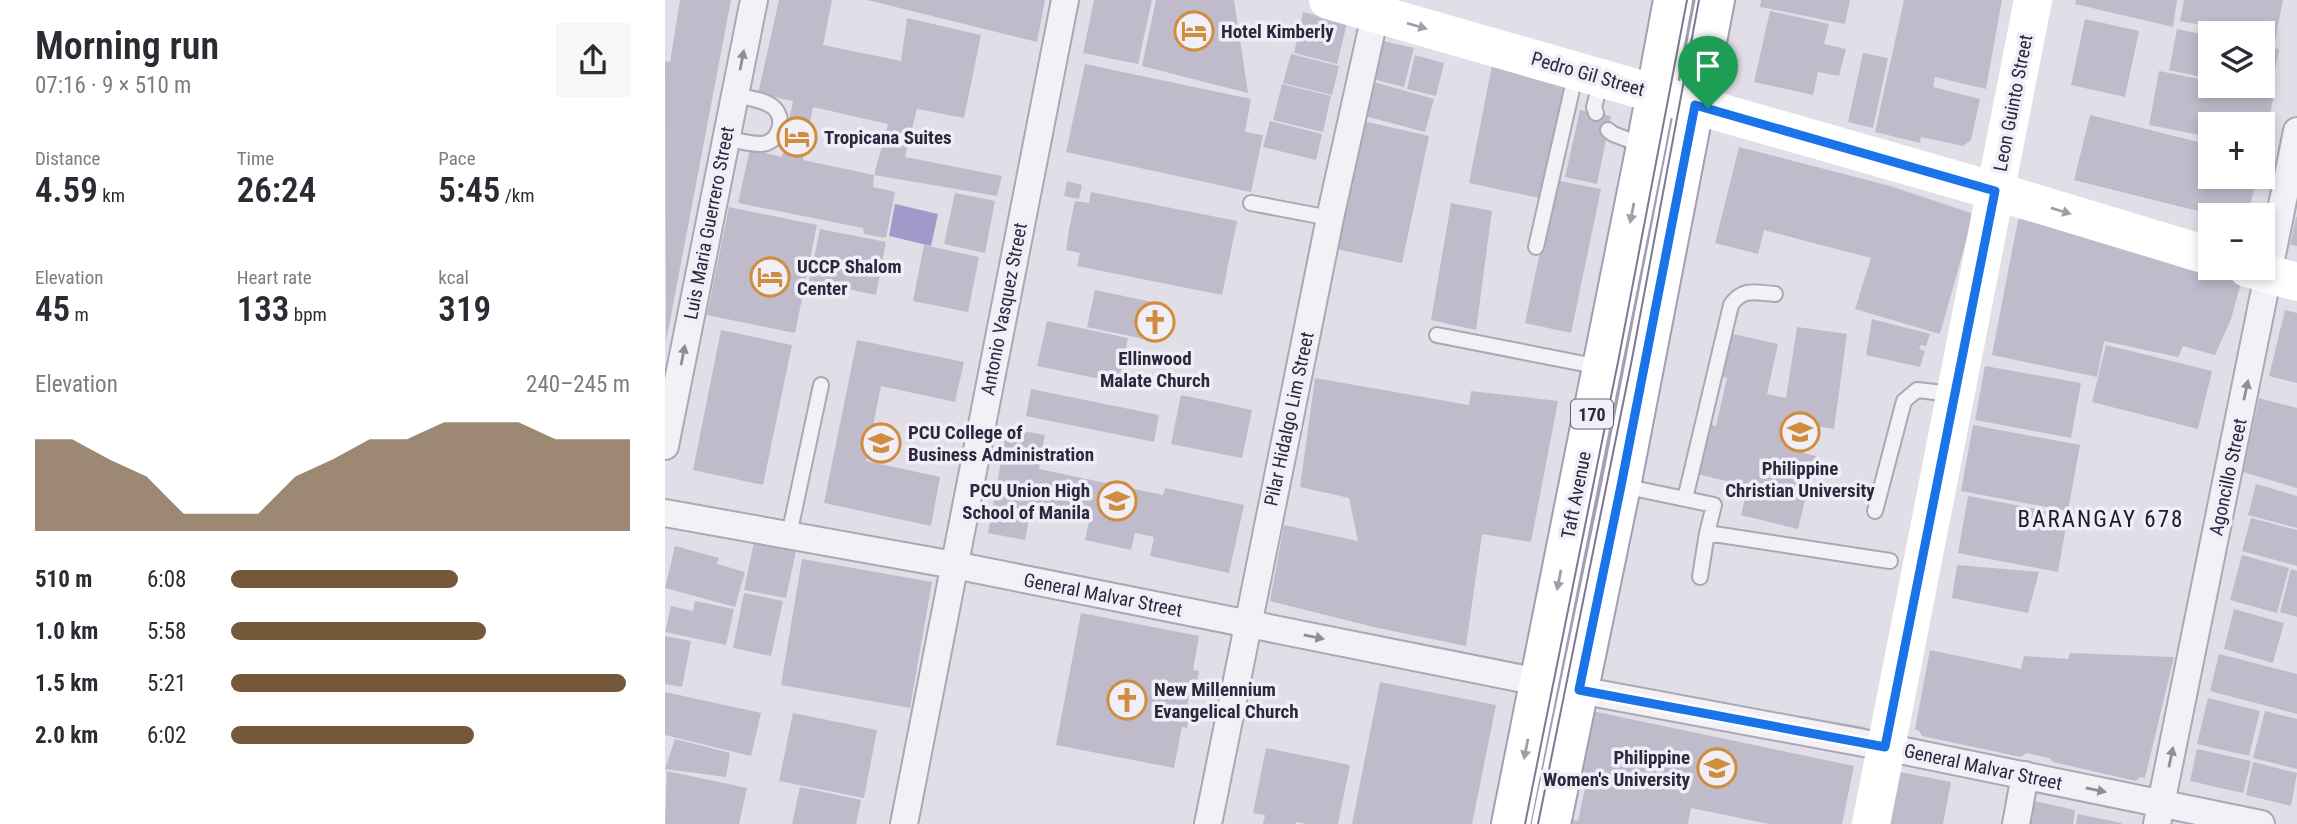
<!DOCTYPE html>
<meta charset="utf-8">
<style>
body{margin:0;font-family:"Roboto Condensed",sans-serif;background:#f7f7f7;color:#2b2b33;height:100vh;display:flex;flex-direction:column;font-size:26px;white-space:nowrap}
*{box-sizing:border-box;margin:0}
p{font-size:23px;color:#7c7c81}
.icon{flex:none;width:38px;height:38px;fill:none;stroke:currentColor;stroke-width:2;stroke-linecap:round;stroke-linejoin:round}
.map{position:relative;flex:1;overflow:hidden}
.panel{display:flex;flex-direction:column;background:#fff;width:665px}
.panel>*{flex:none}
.tools{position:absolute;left:1533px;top:21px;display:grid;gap:14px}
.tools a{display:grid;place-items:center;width:77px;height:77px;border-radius:0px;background:#fff;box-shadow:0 4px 10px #0003;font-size:35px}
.pin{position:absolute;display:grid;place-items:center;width:60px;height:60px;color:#fff;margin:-72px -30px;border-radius:50% 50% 50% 0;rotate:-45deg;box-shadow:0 0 7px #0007}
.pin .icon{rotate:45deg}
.round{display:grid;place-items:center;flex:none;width:74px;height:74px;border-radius:0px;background:#f7f7f7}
.overview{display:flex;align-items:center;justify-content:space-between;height:119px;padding:0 35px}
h1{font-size:38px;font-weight:600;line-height:52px}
.stats{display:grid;grid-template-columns:repeat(3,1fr);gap:10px;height:119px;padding:7px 35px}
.stats div{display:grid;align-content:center}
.stats b{font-size:35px;font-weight:600}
.stats small{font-size:19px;font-weight:400}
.stats p{font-size:19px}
.chart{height:196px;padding:14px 35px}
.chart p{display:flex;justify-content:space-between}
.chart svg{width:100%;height:126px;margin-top:7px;fill:#755739;opacity:.7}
ul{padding:0 35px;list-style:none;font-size:23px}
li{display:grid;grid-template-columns:112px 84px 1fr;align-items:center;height:52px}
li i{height:18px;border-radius:9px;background:#755739}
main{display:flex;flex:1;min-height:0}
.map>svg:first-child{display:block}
</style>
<main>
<section class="panel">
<div class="overview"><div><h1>Morning run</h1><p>07:16 · 9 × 510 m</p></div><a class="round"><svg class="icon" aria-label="share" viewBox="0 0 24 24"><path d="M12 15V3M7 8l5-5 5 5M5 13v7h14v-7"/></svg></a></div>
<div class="stats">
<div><p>Distance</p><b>4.59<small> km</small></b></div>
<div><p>Time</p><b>26:24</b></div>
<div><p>Pace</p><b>5:45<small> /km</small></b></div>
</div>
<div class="stats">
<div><p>Elevation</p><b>45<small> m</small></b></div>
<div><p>Heart rate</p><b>133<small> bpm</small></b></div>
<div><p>kcal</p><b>319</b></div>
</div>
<div class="chart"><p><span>Elevation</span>240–245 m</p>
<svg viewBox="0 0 160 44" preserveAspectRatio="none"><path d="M0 44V12L10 12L20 19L30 25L40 38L50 38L60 38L70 25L80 19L90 12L100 12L110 6L120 6L130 6L140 12L150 12L160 12V44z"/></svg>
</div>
<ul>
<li><b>510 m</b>6:08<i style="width:57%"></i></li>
<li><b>1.0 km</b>5:58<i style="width:64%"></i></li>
<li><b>1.5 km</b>5:21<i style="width:99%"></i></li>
<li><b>2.0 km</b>6:02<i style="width:61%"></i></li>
</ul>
</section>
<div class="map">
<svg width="1632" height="824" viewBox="0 0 1632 824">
<rect width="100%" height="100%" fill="#e1dee8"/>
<path fill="#a298c9" d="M230,204L273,214L266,246L224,236Z"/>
<path fill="#c0bbcb" d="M15,0H66L1,342L0,61L5,62Z
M114,0H167L158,45L236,61L242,18L316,35L299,118L252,109L240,157L337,176L332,196L209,175L223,124L148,107L138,160L209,175L208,187L230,192L221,238L199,234L198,228L73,203L85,149L117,157L128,101L93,94Z
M202,0H380L372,42Z
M429,0H487L473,64L418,53Z
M491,0H569L583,93L477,66Z
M1096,0H1185L1180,24L1095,7Z
M1239,0H1337L1321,89L1270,77L1268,87L1315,99L1306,140L1298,146L1256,137L1255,143L1210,132Z
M1411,0H1512L1508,27L1410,4Z
M1519,0H1618L1610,40L1598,37V33H1577L1515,21Z
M1105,11L1164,24L1159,44L1181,49L1174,76L1153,72L1148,95L1089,82Z
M638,12L682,23L672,64L629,53Z
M1420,19L1474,31L1460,97L1406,85Z
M1512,29L1545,36V79L1504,70Z
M718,41L749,48L739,87L708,79Z
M1598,46L1614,49L1606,91L1586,87L1598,86Z
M1198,53L1223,58L1208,128L1183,122Z
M626,54L674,66L667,95L618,83Z
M750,55L779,63L771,96L742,89Z
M420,64L586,99L580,132L598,135L586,192L401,152Z
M827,65L903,81L879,199L804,183Z
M1494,71L1545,81V86H1568L1609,94L1599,146L1598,124H1545V137L1484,125Z
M705,81L769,99L760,132L696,115Z
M617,84L666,96L658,132L608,120Z
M915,110L946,116L932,184L900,177Z
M1425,115L1545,145V177H1592L1583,215H1549L1409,180Z
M605,121L657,134L651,160L598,147Z
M698,121L764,136L737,263L671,249Z
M1074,147L1225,186L1306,213L1307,220L1275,334L1190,309L1206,258L1099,230L1093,254L1050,243Z
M890,180L936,189L906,333L860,323Z
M402,181L417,185L414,199L399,196Z
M426,192L572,221L557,295L412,266L415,253L401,250L404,229L410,201L424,203Z
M290,193L330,201L320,253L279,244Z
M786,203L827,211L811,330L766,320Z
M64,207L152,225L130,333L42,315Z
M1365,215L1577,279L1566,319L1550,355L1518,346L1513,357L1439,341L1432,377L1327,355L1353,220Z
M1631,217H1632V246L1625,245Z
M155,229L221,242L211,295L144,281Z
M259,245L314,257L303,312L248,301Z
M430,290L487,302L479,339L422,327Z
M1620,310L1632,313V383L1604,376Z
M1207,319L1265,334L1261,346L1256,345L1254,349L1260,351L1255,367L1201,355Z
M382,321L463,338L454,383L372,366Z
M1132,327L1182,334L1169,429L1145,425L1139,453L1151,456L1133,529L1076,515L1083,486L1032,474L1043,424L1051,426L1062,378L1054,376L1064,333L1113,344L1102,394L1121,398Z
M56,330L127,345L98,485L28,470Z
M192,340L299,362L290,402L216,386L201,461L275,477L266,526L159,503Z
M1441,345L1547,371L1533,429L1427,402Z
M1320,366L1416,383L1406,438L1310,420Z
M650,378L804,405L806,391L893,401L866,542L817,534L801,646L713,628L605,601L619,525L693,541L684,498L635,487Z
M366,389L494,415L489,442L361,416Z
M516,395L587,410L577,458L506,444Z
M1594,398L1632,408V488L1578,472Z
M1308,425L1415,445L1403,511L1296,491Z
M342,428L380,435L374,469L498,495L500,488L579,505L564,573L485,556L489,537L470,533L466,550L420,540L424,521L366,508L360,540L323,533Z
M1591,484L1632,496V528L1583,515Z
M1303,496L1403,515L1393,572L1293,553Z
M1586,518L1632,530V566L1577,551Z
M89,542L131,551L121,598L79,590Z
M10,546L54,558L52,564L80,572L70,607L0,588Z
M1577,555L1624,568L1612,613L1565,600Z
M137,559L267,582L245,708L116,685Z
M1292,565L1374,572L1363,613L1287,598Z
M1626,569L1632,571V617L1615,612Z
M79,593L118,601L106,656L68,648Z
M30,601L69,609L61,645L0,632L6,606L28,611Z
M1569,609L1619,623L1608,663L1559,649Z
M416,613L534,636L528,670L534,671L532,681L527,680L520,718L524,719L522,728L517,727L509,768L391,745Z
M0,636L26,641L17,687L0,684Z
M1265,650L1356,669L1359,656L1403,659L1405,653L1509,657L1480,778L1475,777L1471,781L1388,762L1384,758L1361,753L1356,757L1257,736L1254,731L1250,729Z
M1554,654L1632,674V714L1545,691Z
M715,682L831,705L807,824H687Z
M0,692L96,713L86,756L0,735Z
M1543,698L1595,711L1584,756L1532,744Z
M927,711L1189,766L1177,824H1104L1026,808L1023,824H907L908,820L913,821L923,773L915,771Z
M1600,711L1632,719V769L1588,758Z
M128,713L212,730L199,798L114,781Z
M1135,716L1200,727L1199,738L1133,727Z
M10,739L65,753L61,777L0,769Z
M601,748L685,765L673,824H642L631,822V824H598L600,815L588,813Z
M1532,749L1586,761L1578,793L1525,781Z
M1588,762L1632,773L1626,806L1581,795Z
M2,771L82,788L74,824H0Z
M1235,772L1286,782L1278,824H1225Z
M135,787L196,800L191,824H127Z
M1369,801L1410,810L1408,824H1364Z
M1413,814L1457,823L1456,824H1411Z"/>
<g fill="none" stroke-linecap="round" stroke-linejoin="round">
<g stroke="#aca7b5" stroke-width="18">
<path id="lane" d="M931,113L929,107L936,80
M943,130L948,134L980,146
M61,139C72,140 84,144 95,144C114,144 122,119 108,107C98,99 82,98 70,95
M586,203L665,218
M871,247L911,72
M772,335L935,367
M958,486L1049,505L1042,533L1225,561
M1020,499L1066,305C1078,287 1091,293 1110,294
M1210,511L1239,401L1252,390L1287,394
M124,535L156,385
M1035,577L1042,533"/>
</g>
<g stroke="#aca7b5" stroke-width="30">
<path id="street" d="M0,446L89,0
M0,513L289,565L874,682
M914,690L1220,747L1596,824
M239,824L400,0
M543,824L665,218L710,15
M1351,824L1360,775
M1492,824L1632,131"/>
</g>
<g stroke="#a49db4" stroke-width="42">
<path id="primary" d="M846,824L981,146L1008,0
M886,824L956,486L1050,0"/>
</g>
<use href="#lane" stroke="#f3f1f6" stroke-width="14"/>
<use href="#street" stroke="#f3f1f6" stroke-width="26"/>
<path stroke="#fff" stroke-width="38" d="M663,0L1330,191L1545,256
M1582,268L1632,282
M1206,824L1368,0"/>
<use href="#primary" stroke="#fff" stroke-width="38"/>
<path stroke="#807792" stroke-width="2" d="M860,824L954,357L1022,0
M873,824L967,359L1034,0"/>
</g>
<defs><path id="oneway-solid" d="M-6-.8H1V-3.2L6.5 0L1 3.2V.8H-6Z" transform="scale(1.75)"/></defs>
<g fill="#a19ea9">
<use href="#oneway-solid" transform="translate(752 26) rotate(16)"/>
<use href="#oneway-solid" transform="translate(1396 211) rotate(17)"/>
<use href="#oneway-solid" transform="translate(967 213) rotate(101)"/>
<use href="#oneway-solid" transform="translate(894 580) rotate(101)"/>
<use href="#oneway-solid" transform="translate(861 749) rotate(101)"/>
</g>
<g fill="#918c9a">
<use href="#oneway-solid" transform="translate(77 60) rotate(-79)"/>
<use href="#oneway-solid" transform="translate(18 355) rotate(-79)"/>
<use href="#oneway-solid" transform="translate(1581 390) rotate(-78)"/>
<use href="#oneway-solid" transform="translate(649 637) rotate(11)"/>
<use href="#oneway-solid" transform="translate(1506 757) rotate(-78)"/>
<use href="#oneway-solid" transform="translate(1431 790) rotate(12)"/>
</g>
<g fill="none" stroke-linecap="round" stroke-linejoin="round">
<g stroke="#fff" stroke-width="14">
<path id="route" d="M1030,105L1330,191L1220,747L914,690L956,486Z"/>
</g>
<use href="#route" stroke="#1a73e8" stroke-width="9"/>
</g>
<defs>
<g id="hotel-ring" transform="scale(2.0125)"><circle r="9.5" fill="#f0eef6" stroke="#d08d40" stroke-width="1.5"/><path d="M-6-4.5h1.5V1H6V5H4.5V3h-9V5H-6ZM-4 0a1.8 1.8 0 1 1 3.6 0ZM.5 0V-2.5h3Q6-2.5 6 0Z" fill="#d08d40"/></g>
<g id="church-ring" transform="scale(2.0125)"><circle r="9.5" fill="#f0eef6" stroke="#d08d40" stroke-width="1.5"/><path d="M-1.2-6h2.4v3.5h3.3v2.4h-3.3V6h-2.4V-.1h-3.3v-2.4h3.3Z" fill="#d08d40"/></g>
<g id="university-ring" transform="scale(2.0125)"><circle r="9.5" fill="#f0eef6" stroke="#d08d40" stroke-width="1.5"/><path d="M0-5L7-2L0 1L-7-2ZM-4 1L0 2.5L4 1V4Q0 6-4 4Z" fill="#d08d40"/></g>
<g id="school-ring" transform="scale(2.0125)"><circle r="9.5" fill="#f0eef6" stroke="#d08d40" stroke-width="1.5"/><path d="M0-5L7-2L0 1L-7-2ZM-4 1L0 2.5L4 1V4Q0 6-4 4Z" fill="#d08d40"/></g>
</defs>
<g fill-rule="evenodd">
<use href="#hotel-ring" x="529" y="31"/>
<use href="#hotel-ring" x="132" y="137"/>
<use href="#hotel-ring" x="105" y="277"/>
<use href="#church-ring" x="490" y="322"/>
<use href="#university-ring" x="1135" y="432"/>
<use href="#university-ring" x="216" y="443"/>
<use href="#school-ring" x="452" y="501"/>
<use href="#church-ring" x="462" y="700"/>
<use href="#university-ring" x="1052" y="768"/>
</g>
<g text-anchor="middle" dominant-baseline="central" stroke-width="7" stroke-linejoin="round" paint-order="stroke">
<rect fill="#f0eef6" stroke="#696376" stroke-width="2" x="906" y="399.5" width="42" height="29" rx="5"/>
<g font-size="18" font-weight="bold" fill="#2f273f">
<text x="927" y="414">170</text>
</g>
<g font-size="19" font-weight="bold" fill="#2f273f" stroke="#f0eef6" text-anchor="start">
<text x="556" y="31">Hotel Kimberly</text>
<text x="159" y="137">Tropicana Suites</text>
<text x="132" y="266">UCCP Shalom<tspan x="132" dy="22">Center</tspan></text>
<text x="490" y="358" text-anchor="middle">Ellinwood<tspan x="490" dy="22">Malate Church</tspan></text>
<text x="243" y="432">PCU College of<tspan x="243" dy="22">Business Administration</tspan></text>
<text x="1135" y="468" text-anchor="middle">Philippine<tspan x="1135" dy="22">Christian University</tspan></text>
<text x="425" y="490" text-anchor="end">PCU Union High<tspan x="425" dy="22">School of Manila</tspan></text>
<text x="489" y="689">New Millennium<tspan x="489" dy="22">Evangelical Church</tspan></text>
<text x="1025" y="757" text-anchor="end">Philippine<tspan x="1025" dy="22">Women's University</tspan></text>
</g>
<g font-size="19" fill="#2f273f" stroke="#f0eef6">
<text transform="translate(923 74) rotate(16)">Pedro Gil Street</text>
<text transform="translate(1348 103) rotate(-79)">Leon Guinto Street</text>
<text transform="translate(44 223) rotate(-79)">Luis Maria Guerrero Street</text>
<text transform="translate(339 309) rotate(-79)">Antonio Vasquez Street</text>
<text transform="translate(624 419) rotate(-78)">Pilar Hidalgo Lim Street</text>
<text transform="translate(1563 477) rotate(-78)">Agoncillo Street</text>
<text transform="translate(911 495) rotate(-79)">Taft Avenue</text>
<text transform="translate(438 595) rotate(11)">General Malvar Street</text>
<text transform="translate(1318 767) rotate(12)">General Malvar Street</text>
</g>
<g font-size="23" letter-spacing="2" fill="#211930" stroke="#f0eef6">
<text x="1436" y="519">BARANGAY 678</text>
</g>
</g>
</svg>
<div class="tools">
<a><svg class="icon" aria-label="layers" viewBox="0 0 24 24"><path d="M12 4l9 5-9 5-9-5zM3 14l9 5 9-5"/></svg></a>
<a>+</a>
<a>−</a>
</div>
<div class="pin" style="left:1043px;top:108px;background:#1e9e55"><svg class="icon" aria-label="arrive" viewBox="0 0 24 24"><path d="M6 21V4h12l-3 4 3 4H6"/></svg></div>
</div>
</main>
